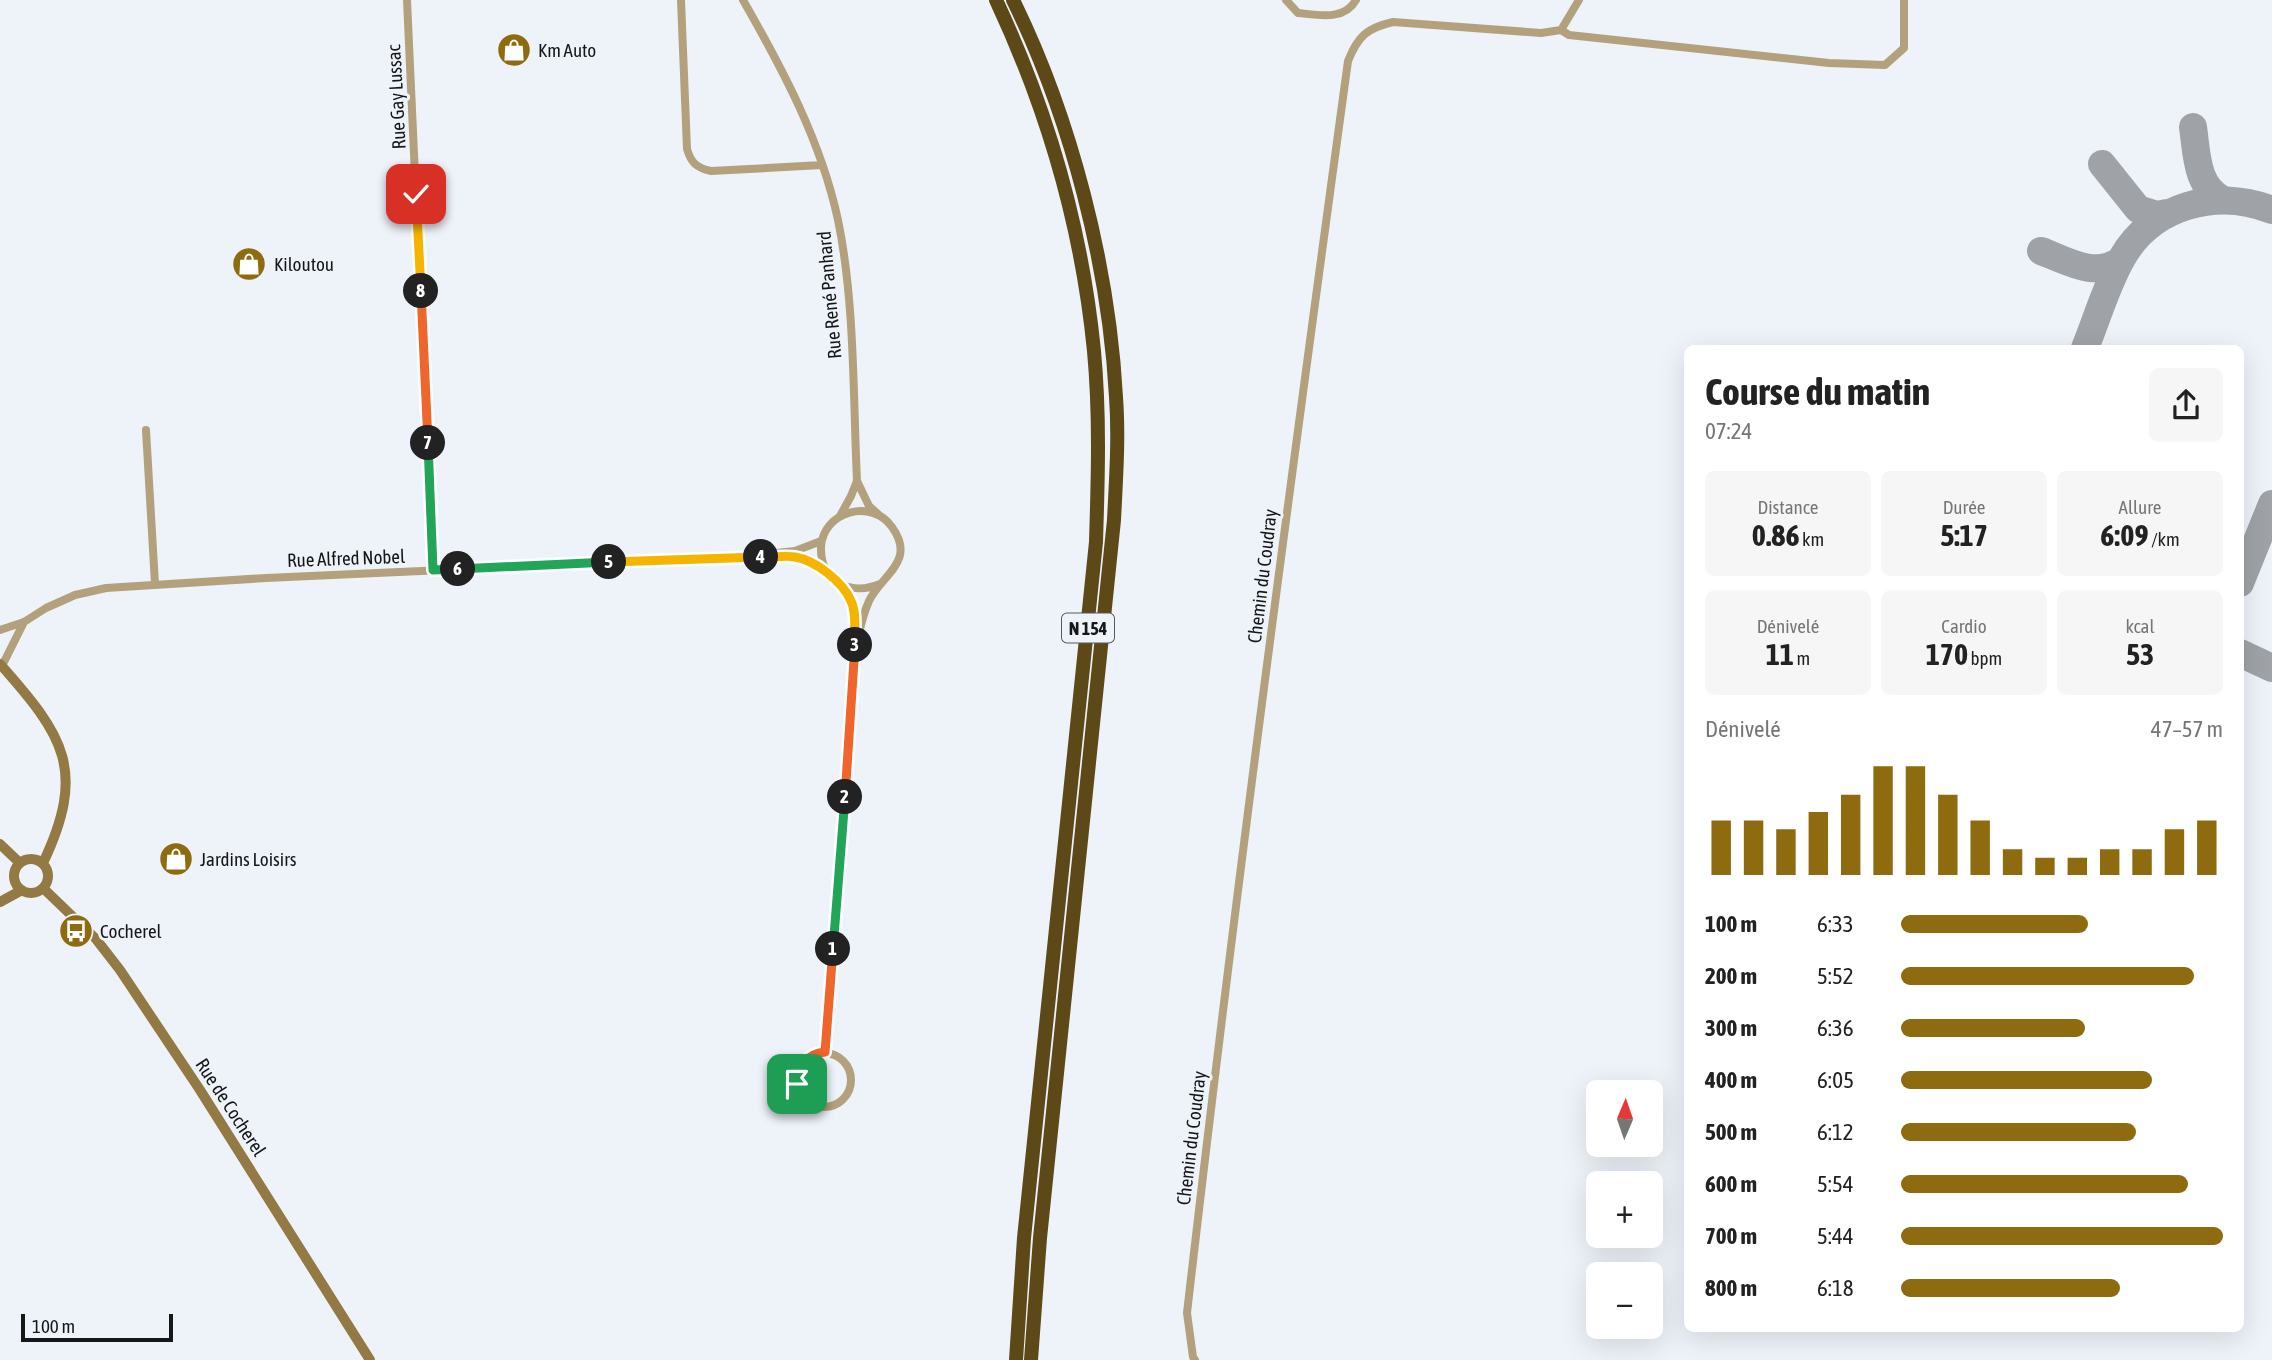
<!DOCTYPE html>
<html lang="fr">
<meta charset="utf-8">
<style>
body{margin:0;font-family:"Asap Condensed",sans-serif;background:#f6f6f6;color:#222;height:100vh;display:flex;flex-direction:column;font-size:26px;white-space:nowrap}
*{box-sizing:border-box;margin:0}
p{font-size:23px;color:#767676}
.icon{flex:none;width:38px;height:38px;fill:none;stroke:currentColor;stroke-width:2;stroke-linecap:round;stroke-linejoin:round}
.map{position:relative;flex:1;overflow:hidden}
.drawer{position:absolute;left:1684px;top:345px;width:560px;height:987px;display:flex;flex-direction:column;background:#fff;border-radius:10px;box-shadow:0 7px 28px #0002}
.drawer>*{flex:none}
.needle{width:46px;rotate:2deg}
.tools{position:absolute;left:1586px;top:1080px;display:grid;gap:14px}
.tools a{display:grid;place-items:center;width:77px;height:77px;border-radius:10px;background:#fff;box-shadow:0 7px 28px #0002;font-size:35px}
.scale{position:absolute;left:21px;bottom:18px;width:152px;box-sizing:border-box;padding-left:7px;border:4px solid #161719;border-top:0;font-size:19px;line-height:24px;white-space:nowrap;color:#161719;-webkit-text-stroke:5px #eef3f9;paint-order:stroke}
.pin{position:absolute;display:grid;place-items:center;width:60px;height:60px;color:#fff;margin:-30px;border-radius:14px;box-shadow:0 4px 10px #0006}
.km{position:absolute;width:35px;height:35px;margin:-18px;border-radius:50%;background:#222;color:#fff;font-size:19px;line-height:35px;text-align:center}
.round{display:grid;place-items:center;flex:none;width:74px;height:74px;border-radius:10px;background:#f6f6f6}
.head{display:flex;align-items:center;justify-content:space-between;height:119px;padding:0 21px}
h1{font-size:38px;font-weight:700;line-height:52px}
.figures{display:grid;grid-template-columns:repeat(3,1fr);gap:10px;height:119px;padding:7px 21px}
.figures div{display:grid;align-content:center;border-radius:10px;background:#f6f6f6;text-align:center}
.figures b{font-size:30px;font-weight:700}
.figures small{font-size:19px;font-weight:400}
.figures p{font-size:19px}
.chart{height:196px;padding:14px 21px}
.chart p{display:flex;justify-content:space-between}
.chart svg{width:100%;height:126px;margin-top:7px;stroke:#8f6b10;stroke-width:6}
ul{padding:0 21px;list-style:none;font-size:23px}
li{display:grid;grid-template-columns:112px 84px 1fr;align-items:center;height:52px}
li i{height:18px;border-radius:9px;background:#8f6b10}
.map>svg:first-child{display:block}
</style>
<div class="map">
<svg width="2272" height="1360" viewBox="0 0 2272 1360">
<rect width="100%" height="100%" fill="#eef3f9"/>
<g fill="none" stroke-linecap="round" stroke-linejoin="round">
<path stroke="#9fa2a7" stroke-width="28" d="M2193,127C2197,155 2196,186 2223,200
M2102,164L2138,209L2157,215L2167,213
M2041,251C2068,261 2095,279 2121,260
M2085,348C2097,319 2106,286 2122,258C2152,205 2217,188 2272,210
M2240,583L2272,504
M2240,653L2272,668"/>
<path stroke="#b3a17e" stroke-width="8" d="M407,0L433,570
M681,0L687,149C691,163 697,168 711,171L822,165
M743,0C783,70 821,141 838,220C855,302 853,397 857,481L869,506L879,515
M1286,0L1298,13C1319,15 1344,21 1356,0
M1561,30L1569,35L1829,63L1885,65L1904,48V0
M146,430L155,584
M840,516L851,496L857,481
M787,556L805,559L826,572
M0,630L24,622L46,608L75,595L106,588L266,578L749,556L795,551L821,541
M857,642C860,628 863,614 869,601C881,575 917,562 892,527C872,498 823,511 821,547C820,582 851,596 880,584
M2,666L24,622
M825,1052L855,652L853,609L851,599L836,581
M797 1080a27 27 0 1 1 54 0a27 27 0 1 1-54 0Z
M1195,1360L1193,1357L1187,1313C1235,895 1291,478 1348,61C1358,36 1367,28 1393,22L1541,33L1561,30L1579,0"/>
<path stroke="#937943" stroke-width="10" d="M0,664C64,736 87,770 43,863
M0,844L20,863
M14 876a17 17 0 1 1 34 0a17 17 0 1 1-34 0Z
M43,888L96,939L120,970L200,1090L370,1360
M0,902L22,890"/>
<path stroke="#5d4818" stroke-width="14" d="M996,0C1048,111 1082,229 1094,351C1100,415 1098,478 1096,542L1024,1238L1016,1360
M1013,0C1071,118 1109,266 1116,397C1119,438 1116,479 1114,520L1040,1238L1031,1360"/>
</g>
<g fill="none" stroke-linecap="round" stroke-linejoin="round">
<g stroke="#fff" stroke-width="14">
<path id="split-1" d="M797,1084C797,1066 807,1054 825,1052L833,949"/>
</g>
<g stroke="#fff" stroke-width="14">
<path id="split-2" d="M833,949L845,797"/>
</g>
<g stroke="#fff" stroke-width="14">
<path id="split-3" d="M845,797L855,645"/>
</g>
<g stroke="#fff" stroke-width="14">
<path id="split-4" d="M761,557C773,558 784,555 795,557C815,560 843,582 851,601C857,613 854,632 855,645"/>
</g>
<g stroke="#fff" stroke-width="14">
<path id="split-5" d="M609,562L761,557"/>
</g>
<g stroke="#fff" stroke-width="14">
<path id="split-6" d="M458,569L609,562"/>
</g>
<g stroke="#fff" stroke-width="14">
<path id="split-7" d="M428,443L433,570L458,569"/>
</g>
<g stroke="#fff" stroke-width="14">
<path id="split-8" d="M421,291L428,443"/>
</g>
<g stroke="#fff" stroke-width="14">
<path id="split-9" d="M416,194L421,291"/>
</g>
<use href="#split-1" stroke="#f0652b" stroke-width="9"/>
<use href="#split-2" stroke="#22a559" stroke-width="9"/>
<use href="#split-3" stroke="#f0652b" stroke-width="9"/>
<use href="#split-4" stroke="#f5b400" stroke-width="9"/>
<use href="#split-5" stroke="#f5b400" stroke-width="9"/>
<use href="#split-6" stroke="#22a559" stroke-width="9"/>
<use href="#split-7" stroke="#22a559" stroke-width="9"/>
<use href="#split-8" stroke="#f0652b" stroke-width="9"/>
<use href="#split-9" stroke="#f5b400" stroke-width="9"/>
</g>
<defs>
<g id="shop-disc" transform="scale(1.75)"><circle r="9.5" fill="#8f6b10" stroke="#eef3f9"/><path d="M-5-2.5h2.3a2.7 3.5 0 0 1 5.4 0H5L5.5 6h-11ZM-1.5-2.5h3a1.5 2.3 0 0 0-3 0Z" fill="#fff"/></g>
<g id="bus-disc" transform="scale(1.75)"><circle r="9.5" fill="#8f6b10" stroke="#eef3f9"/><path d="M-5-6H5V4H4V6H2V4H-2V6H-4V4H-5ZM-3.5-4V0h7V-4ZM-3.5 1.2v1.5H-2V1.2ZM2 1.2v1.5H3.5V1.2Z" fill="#fff"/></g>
</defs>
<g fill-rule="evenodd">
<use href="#shop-disc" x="514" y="50"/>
<use href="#shop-disc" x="249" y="264"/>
<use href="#shop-disc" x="176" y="859"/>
<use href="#bus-disc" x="76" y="931"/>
</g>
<g text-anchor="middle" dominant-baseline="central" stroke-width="6" stroke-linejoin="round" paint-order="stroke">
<rect fill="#eef3f9" stroke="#57595c" stroke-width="2" x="1062" y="613.5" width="52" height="29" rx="5"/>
<g font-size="18" font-weight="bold" fill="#161719">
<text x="1088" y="628">N 154</text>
</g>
<g font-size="19" fill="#161719" stroke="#eef3f9" text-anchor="start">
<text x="538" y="50">Km Auto</text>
<text x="274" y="264">Kiloutou</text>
<text x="200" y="859">Jardins Loisirs</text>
<text x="100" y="931">Cocherel</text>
</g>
<g font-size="19" fill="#161719" stroke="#eef3f9">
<text transform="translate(396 97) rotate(-93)">Rue Gay Lussac</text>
<text transform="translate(829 295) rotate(-95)">Rue René Panhard</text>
<text transform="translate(346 558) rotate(-2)">Rue Alfred Nobel</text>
<text transform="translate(1262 576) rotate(-83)">Chemin du Coudray</text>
<text transform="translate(231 1107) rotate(57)">Rue de Cocherel</text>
<text transform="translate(1191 1138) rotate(-83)">Chemin du Coudray</text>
</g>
</g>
</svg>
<div class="tools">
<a><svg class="needle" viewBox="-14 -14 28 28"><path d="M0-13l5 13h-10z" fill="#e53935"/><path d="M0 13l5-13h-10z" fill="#767676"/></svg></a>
<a>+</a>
<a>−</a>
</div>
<div class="scale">100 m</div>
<div class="pin" style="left:797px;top:1084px;background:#1e9e55"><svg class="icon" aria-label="arrive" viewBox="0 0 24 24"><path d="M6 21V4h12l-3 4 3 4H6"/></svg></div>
<div class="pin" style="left:416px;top:194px;background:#d93025"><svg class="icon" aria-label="check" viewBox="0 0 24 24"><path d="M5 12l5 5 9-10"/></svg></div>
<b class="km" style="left:833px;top:949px">1</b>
<b class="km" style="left:845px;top:797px">2</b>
<b class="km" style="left:855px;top:645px">3</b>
<b class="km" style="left:761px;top:557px">4</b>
<b class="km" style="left:609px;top:562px">5</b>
<b class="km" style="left:458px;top:569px">6</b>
<b class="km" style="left:428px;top:443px">7</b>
<b class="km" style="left:421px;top:291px">8</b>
<section class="drawer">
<div class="head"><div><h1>Course du matin</h1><p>07:24</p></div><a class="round"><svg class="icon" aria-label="share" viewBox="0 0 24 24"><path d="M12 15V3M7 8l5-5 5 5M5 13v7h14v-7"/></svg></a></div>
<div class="figures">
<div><p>Distance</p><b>0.86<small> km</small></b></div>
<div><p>Durée</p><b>5:17</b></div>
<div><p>Allure</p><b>6:09<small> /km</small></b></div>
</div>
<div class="figures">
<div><p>Dénivelé</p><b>11<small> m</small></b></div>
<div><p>Cardio</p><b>170<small> bpm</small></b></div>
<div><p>kcal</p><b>53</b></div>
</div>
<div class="chart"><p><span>Dénivelé</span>47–57 m</p>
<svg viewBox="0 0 160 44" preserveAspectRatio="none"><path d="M5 44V25M15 44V25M25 44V28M35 44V22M45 44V16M55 44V6M65 44V6M75 44V16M85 44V25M95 44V35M105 44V38M115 44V38M125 44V35M135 44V35M145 44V28M155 44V25"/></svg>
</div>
<ul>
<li><b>100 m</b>6:33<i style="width:58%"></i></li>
<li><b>200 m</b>5:52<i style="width:91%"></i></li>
<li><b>300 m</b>6:36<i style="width:57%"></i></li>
<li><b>400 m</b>6:05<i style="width:78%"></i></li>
<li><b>500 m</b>6:12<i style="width:73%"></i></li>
<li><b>600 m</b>5:54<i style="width:89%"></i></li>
<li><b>700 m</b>5:44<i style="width:100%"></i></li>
<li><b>800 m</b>6:18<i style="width:68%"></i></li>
</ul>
</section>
</div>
